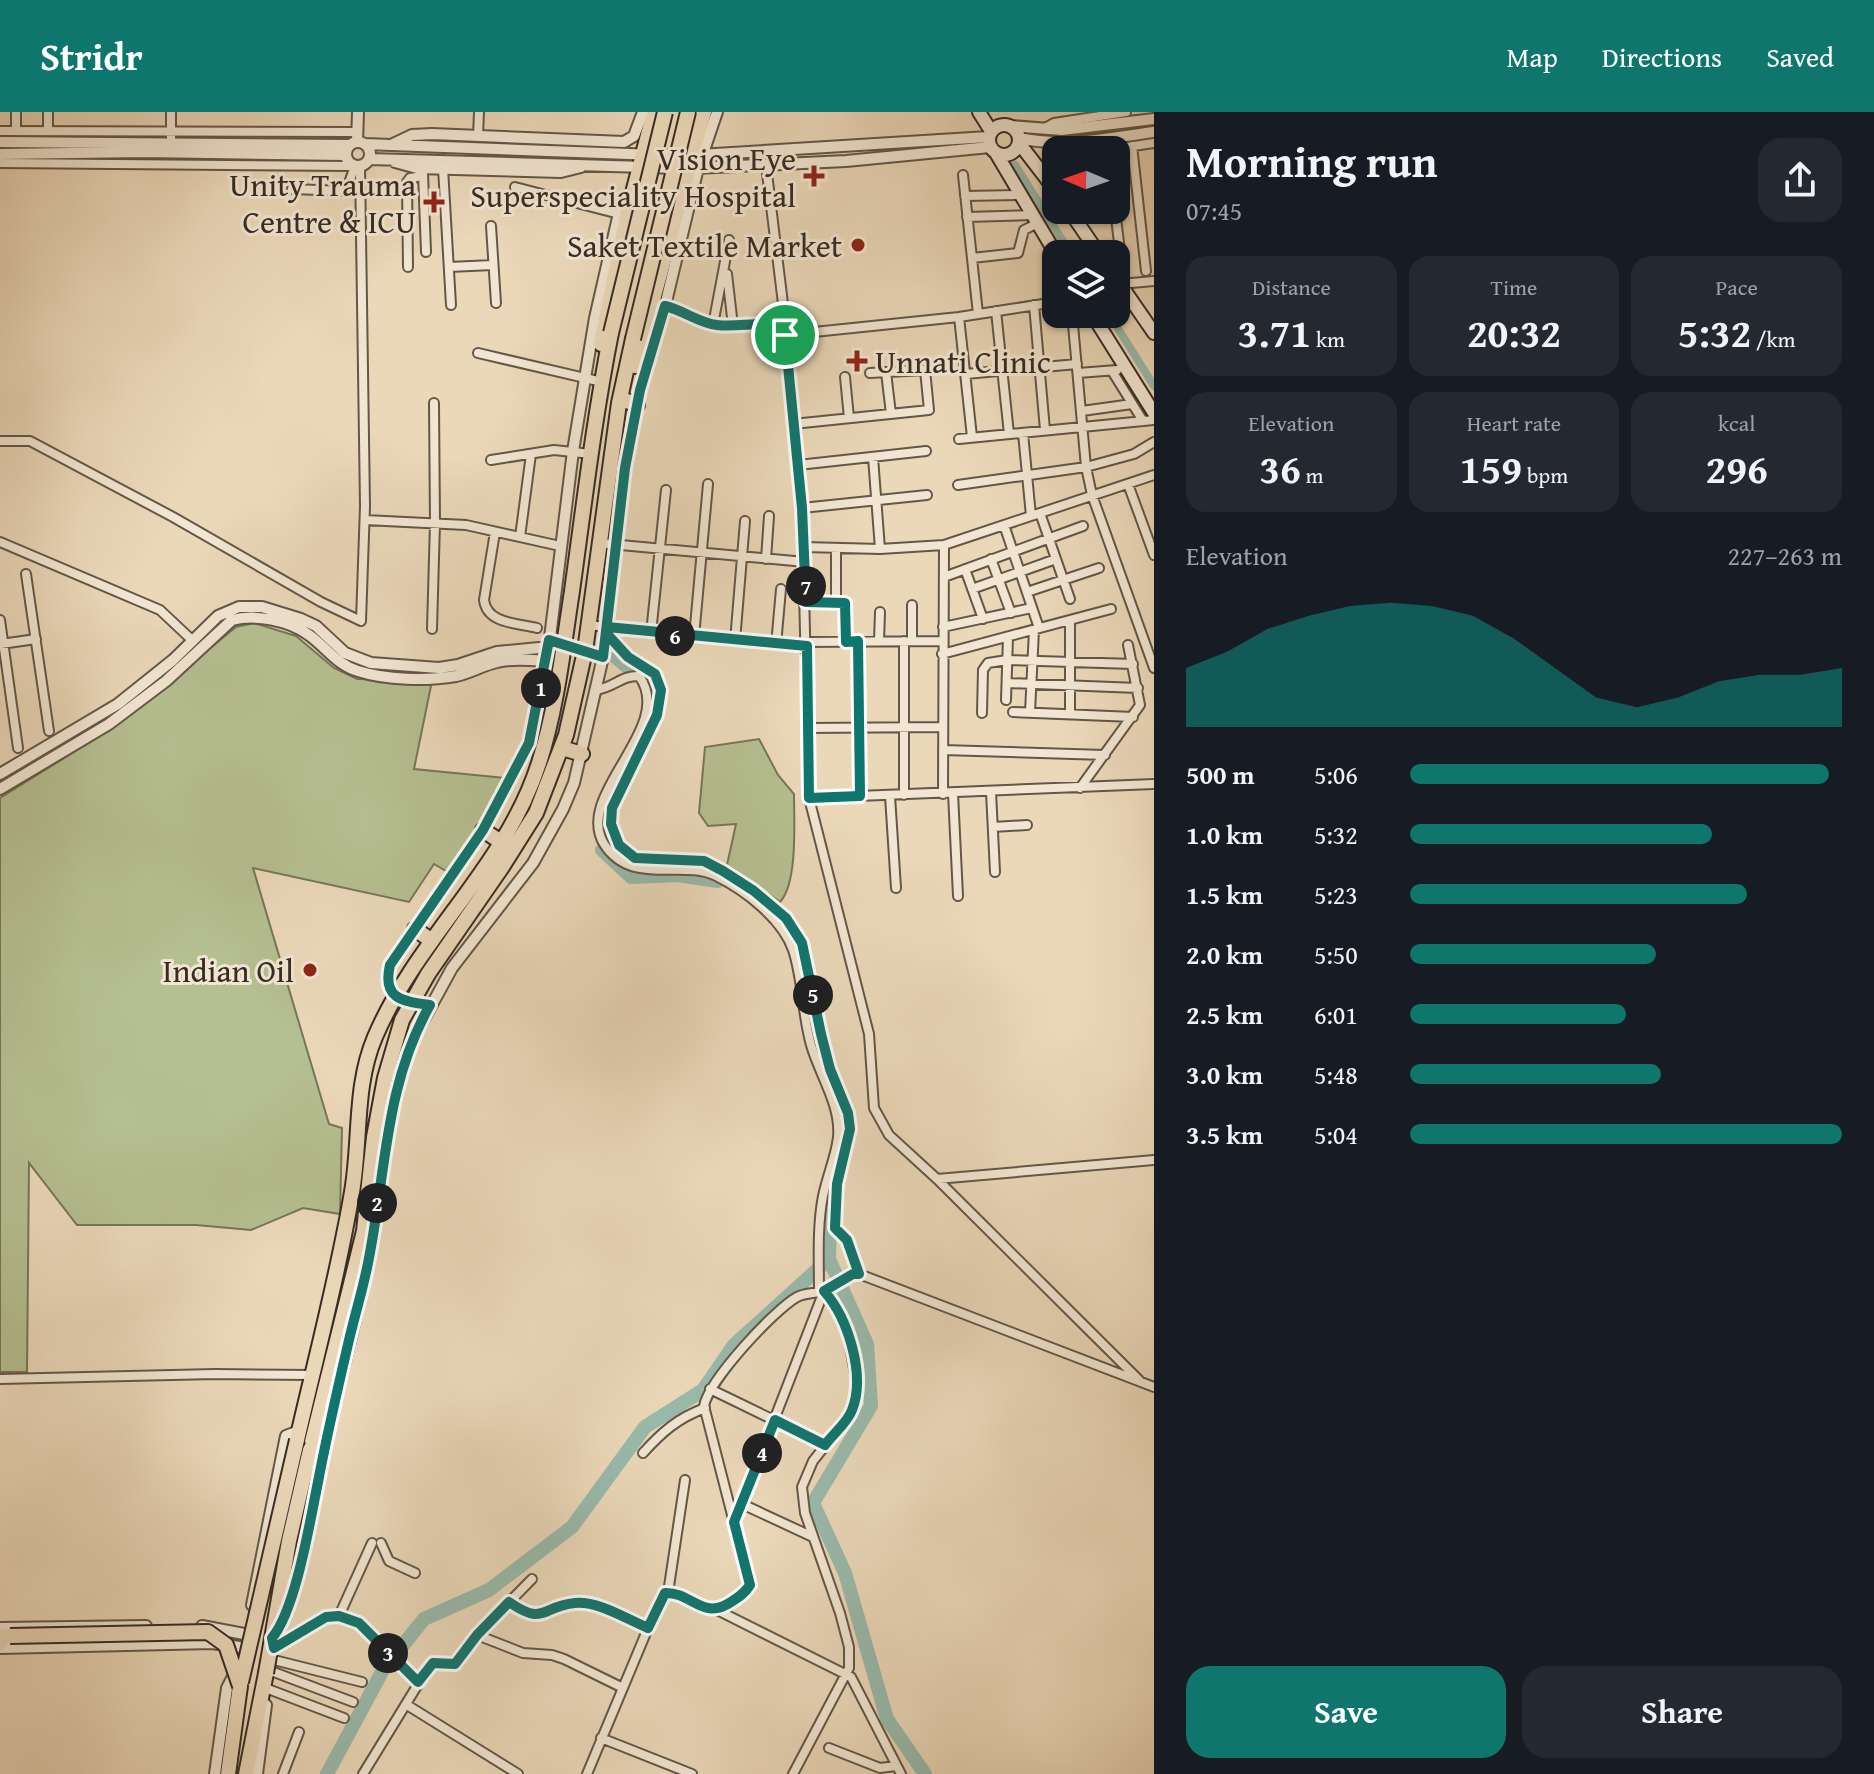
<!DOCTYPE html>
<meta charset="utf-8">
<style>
body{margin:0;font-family:"Gentium Book Plus",serif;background:#242831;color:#f1f3f6;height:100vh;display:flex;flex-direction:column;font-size:30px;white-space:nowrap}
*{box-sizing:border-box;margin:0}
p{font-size:26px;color:#9ea1a6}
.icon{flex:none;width:44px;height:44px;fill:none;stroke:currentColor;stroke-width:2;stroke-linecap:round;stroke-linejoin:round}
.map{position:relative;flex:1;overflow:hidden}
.sheet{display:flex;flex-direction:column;background:#171b24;width:720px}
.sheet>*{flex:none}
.needle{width:52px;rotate:272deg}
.controls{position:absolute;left:1042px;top:24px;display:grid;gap:16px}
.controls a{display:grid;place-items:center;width:88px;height:88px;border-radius:16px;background:#171b24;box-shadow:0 2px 6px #0004;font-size:40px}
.pin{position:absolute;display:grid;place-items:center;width:68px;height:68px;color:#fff;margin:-34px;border:4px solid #fff;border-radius:50%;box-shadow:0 2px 8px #0007}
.km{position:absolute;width:40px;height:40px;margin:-20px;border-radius:50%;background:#222;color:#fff;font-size:22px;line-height:40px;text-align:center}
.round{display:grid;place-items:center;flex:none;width:84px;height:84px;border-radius:24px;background:#242831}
.head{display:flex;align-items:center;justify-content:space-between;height:136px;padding:0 32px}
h1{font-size:44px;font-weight:600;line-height:60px}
.metrics{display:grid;grid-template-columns:repeat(3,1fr);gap:12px;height:136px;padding:8px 32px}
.metrics div{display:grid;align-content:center;border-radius:20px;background:#242831;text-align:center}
.metrics b{font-size:40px;font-weight:600}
.metrics small{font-size:22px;font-weight:400}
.metrics p{font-size:22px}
.chart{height:224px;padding:16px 32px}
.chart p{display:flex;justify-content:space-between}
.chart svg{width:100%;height:144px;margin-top:8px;fill:#0f766e;opacity:.7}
.button{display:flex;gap:16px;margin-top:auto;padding:16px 32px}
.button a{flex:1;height:92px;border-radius:24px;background:#0f766e;color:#fff;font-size:32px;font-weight:600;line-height:92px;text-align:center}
.button a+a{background:#242831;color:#f1f3f6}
ul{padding:0 32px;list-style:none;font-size:26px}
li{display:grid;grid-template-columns:128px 96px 1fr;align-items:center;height:60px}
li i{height:20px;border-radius:10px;background:#0f766e}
header{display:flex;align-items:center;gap:48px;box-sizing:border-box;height:112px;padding:0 40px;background:#0f766e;color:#fff}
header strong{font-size:38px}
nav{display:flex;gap:44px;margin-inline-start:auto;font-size:28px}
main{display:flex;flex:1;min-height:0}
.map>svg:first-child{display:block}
</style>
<header>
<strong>Stridr</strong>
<nav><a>Map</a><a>Directions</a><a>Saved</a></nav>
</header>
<main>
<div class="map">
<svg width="1154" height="1662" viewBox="0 0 1154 1662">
<rect width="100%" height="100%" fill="#ebd8b9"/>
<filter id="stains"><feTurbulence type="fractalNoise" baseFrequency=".0025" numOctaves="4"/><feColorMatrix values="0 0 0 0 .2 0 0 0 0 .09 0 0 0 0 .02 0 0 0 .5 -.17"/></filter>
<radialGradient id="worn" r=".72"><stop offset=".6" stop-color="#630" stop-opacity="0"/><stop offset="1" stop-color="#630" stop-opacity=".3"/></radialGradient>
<path fill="#b5bf91" stroke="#76765a" stroke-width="2" d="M254,511L296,524L334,556L357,567L432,569L414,657L506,666L451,762L434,752L409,790L253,756L329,1012L342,1016L340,1102L303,1096L251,1118L196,1113H77L29,1051L27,1260H0V686L114,615L236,515Z
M759,627L778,663L794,682C794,709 798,771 780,790L727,753L736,712L708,714L699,701L705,635Z"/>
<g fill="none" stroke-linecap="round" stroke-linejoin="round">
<path stroke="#99baab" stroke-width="8" d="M1015,53L1071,142
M1109,202L1154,274"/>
<path stroke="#99baab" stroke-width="14" d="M613,543L632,559
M603,718L604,694L656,597L651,576
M602,738L631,765L677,763L718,769
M783,807L802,840
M816,906L817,922L825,944
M847,1016L831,1071L829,1147L867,1232L871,1294L813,1391L845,1461L887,1607L925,1662
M327,1662L383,1558L424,1507L489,1478L572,1415L645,1315L703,1278L734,1233L829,1147"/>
<g stroke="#635749" stroke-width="12">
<path id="minor" d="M16,0V18
M1045,16L1054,11L1126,0
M48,18V0
M0,19L357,20
M478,24L479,0
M171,30V0
M1132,34L1146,159
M1107,38L1154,31
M0,51L352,54
M766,53L786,216L802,396L809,686L869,922L874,996L889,1023L937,1067L1139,1268
M443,56L451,193
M423,61L426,140
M963,63L978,202
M515,75L623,103
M292,77L346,79L355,54
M965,84L1022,83
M1115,98L1124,171
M967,105L1034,103
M491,114L496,191
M972,146L1018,141L1024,118L1038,111
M408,155L407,70L410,66L423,64
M449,155L493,153
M727,162L733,214
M1120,172L1154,169
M1034,193L1045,318
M665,194C682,198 696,209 714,213C738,218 763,207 786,216
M996,199L1009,322
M1072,202L1086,355L1092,383L1154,556
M959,205L972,325
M713,213L729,128
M785,223L959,205L1056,190
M478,241L602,270
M1112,259L1143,309
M886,260L891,302
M1078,261L1117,258
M966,262L1077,252
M845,265L849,306
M1082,299L1132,292
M793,312L929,298L925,258L870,261
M1023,321L1031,404
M959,327L1154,308
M0,329H30L173,405L321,490L361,509L365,394L360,54
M873,345L880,437
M491,348L554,338L591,342
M798,353L926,339
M1128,372L1154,443
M958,373L1086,355L1134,342L1154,330
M802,396L927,383
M1040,401L1070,487
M365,408L466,413L560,434
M1004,413L1039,516
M495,420L484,488C487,512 517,511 537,516
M520,425L531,342
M0,430L160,498L193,529
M599,431L805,450
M804,435L880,437L944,433L1154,363
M766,447L769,404
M991,447L1011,501
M965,457L983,507
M26,462L49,619
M944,465L1083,414
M972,477L1056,447
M1027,480L1099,456
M806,490L845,491L846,530
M836,490V436
M0,508L18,636
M1070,508V602
M589,513L651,521L807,534
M943,515L1032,496
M432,517L435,411L434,291
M606,521L628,545L655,562L661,578L657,603L612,696L611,712L619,733L635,746L704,749L723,759L754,779L786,806L802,831L830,957L848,1001L850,1017L837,1072L835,1116L847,1128L859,1162
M651,521L666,378
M694,525L708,372
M735,529L745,409
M858,529L860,684
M879,529L880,500
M904,529V683
M912,529V493
M807,530L943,529
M1,532L36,527
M776,533L781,477
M942,542L1111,497
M1007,571L1138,576
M596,578C613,576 622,563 639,564C677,615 573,682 604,732C631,775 682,747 716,764C744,778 782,806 793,838C803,868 802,902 811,933C819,962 841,993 838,1025C836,1044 827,1064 823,1084C817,1115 819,1148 819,1180
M1006,588L1008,525
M1013,600L1133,605
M1030,600L1034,518
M982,601L983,558L988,551L1007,548L1133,552
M808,616L943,615
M943,638L1105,643
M1080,676L1140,593L1128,533
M991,680L995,760
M953,681L958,784
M943,682L944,433
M890,684L896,776
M809,686L1154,672
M993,715L1027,713
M937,1067L1154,1048
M0,1267L215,1262L312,1263
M710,1277L825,1333
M643,1341C662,1320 678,1306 705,1296
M742,1392L813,1425
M735,1409L824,1179L838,1195L847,1217L857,1273L852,1300L813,1349L802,1375L805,1401L840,1501L849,1535V1556L793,1662
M381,1431L389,1449L415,1461
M668,1481L685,1368
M509,1490C545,1515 541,1494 575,1491C599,1489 626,1507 648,1516
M717,1498L851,1565L901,1662
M339,1504L372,1431
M477,1523L523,1541L552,1543L564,1547L623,1576
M274,1536C306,1521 330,1487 365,1517L418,1570
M270,1547L362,1570
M271,1559L353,1590
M268,1577L344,1606
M407,1593L518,1662
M601,1626L692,1662
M829,1636L880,1656L896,1654
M283,1662L299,1620
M363,1662L428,1556L438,1550L455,1552L477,1523L532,1467
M587,1662L661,1485L672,1481L717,1498L743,1482L750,1473L704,1294C709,1268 774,1198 797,1185C806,1180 817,1182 827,1178C836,1175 845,1167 853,1162H859L1154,1275"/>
</g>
<g stroke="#635749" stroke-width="14">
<path id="tertiary" d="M1011,14L1062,18L1154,7
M1019,26C1064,36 1109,26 1154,20
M346 42a12 12 0 1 1 24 0a12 12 0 1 1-24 0Z
M0,30L350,33
M357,30L358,0
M365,32L683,44
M393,32L412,23L432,22L624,30L634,24L643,0
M0,42L146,40L345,43
M699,43L988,25
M369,47L679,56
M395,50L417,56L561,60L581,55
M695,56L846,49L990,35
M549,528L603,545
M0,662L118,592L173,548L218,504L239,495H262L301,507L316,514L345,541L371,551L439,556L458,553L497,540L549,535
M0,677L109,612L166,569L232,508C255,502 289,508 309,523C326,535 337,553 358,559C386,568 427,569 456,564C470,561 483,553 497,550C512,546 530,548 546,549
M430,893C402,889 382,887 390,853L483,718L529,631L548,542L573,339L595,206L619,101L628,87
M252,1493L286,1324L299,1319
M202,1514L244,1522
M0,1516L146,1514
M278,1518L304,1441L327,1324L368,1154L385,1027L396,976L412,929L452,856L533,751L563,697L574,671L603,545L625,356L640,278L665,194L698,56L717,0
M0,1536L212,1531L239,1535
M215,1662L227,1576L236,1559
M257,1662L266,1593"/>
</g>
<g stroke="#362c24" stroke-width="16">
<path id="secondary" d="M979,0L991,19
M989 28a15 15 0 1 1 30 0a15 15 0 1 1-30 0Z
M1019,31L1056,79
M996,41L1056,142
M1069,98L1099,142
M1116,166L1154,221
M1092,202L1154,301"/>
</g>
<g stroke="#362c24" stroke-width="18">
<path id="trunk" d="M601,232L627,104L654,0
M635,254L704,0
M622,287L637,293
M562,636L582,642
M483,718L501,730
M415,817L432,829
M297,1328C316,1245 338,1163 352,1080C361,1028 354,974 375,925C417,826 506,755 539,651C557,595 563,537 572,479C584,393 594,307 611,221
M310,1338L364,1119L374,1025L385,966L402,908L428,862L502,755L536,701L566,623L585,539L619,291L633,227
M0,1531L3,1525L10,1524
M228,1662L240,1574
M246,1662L266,1561"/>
</g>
<use href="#minor" stroke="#f2e6d2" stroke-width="8"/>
<use href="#tertiary" stroke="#f2e6d2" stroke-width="10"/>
<use href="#secondary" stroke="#f2e6d2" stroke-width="12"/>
<use href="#trunk" stroke="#ebd8b9" stroke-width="14"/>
<g stroke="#362c24" stroke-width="18" stroke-linecap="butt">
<path id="trunk-bridge" d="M611,221L665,0
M633,227L688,0
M10,1524L208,1520L226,1533L240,1574
M266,1561L289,1429L310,1338
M241,1570L297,1328"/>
</g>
<use href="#trunk-bridge" stroke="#ebd8b9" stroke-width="14"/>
</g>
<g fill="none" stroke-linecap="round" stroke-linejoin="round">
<g stroke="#fff" stroke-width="16">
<path id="route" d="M785,223L786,216C764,207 740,216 717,213C699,211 683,198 665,194L640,278L625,356L603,545L549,528L529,631L483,718L390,853C382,887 402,889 430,893C384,974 386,1063 368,1151C363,1177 355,1202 349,1228C338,1275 327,1322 318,1370C310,1409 296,1497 272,1526L274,1536L326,1505L339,1504L359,1511L418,1570L433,1551L455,1552L477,1523L509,1490C545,1515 541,1494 575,1491C599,1489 626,1507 648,1516L665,1481C692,1480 703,1509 731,1490C739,1485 745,1481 750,1473L734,1410L775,1308L825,1333C833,1322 848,1310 852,1298C866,1263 848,1206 824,1179L853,1162H859L847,1128L835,1116L837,1072L850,1017L848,1001L830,957L821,922L802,831L786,806L754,779L723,759L704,749L635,746L619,733L611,712L612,696L657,603L661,578L655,562L628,545L606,521L607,515L807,534L809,686L860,684L858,529L846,530L845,491L806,490L802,396L785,223"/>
</g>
<use href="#route" stroke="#0f766e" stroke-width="10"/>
</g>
<g fill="#8f2418" stroke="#f2e6d2" stroke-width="3">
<path d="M810 52h8v8h8v8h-8v8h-8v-8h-8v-8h8z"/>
<path d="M430 78h8v8h8v8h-8v8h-8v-8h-8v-8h8z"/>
<circle cx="858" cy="133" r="8"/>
<path d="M853 237h8v8h8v8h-8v8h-8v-8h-8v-8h8z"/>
<circle cx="310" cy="858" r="8"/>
</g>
<g text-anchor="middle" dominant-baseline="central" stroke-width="6" stroke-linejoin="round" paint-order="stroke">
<g font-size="32" fill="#362c24" stroke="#f2e6d2" text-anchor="end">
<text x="796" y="46">Vision Eye<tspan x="796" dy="37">Superspeciality Hospital</tspan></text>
<text x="416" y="72">Unity Trauma<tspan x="416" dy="37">Centre &amp; ICU</tspan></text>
<text x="842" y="133">Saket Textile Market</text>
<text x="875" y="249" text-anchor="start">Unnati Clinic</text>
<text x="294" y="858">Indian Oil</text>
</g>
</g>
<rect width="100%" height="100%" filter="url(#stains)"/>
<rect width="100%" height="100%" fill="url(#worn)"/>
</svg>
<div class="controls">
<a><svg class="needle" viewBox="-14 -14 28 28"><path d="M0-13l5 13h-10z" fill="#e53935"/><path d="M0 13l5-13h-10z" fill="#9ea1a6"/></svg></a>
<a><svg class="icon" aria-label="layers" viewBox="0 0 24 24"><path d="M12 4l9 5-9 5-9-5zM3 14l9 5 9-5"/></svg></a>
</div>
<div class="pin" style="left:785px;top:223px;background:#1e9e55"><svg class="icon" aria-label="arrive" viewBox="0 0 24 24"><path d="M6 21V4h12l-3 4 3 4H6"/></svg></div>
<b class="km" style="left:541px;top:576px">1</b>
<b class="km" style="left:377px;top:1091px">2</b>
<b class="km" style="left:388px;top:1541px">3</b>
<b class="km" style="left:762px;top:1341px">4</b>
<b class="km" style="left:813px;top:883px">5</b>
<b class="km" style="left:675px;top:524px">6</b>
<b class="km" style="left:806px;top:474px">7</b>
</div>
<section class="sheet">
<div class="head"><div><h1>Morning run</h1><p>07:45</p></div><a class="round"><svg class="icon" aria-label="share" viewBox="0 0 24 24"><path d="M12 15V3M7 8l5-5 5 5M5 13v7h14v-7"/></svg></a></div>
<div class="metrics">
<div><p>Distance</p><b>3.71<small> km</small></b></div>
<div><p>Time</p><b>20:32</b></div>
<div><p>Pace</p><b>5:32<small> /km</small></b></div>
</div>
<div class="metrics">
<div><p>Elevation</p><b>36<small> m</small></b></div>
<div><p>Heart rate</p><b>159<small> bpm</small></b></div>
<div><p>kcal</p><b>296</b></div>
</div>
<div class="chart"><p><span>Elevation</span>227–263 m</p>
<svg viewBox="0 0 160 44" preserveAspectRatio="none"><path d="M0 44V26L10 21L20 14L30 10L40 7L50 6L60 7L70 10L80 17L90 26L100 35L110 38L120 35L130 30L140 28L150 28L160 26V44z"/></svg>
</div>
<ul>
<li><b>500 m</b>5:06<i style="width:97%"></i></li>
<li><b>1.0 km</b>5:32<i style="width:70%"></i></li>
<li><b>1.5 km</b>5:23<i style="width:78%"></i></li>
<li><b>2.0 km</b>5:50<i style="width:57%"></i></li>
<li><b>2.5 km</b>6:01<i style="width:50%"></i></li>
<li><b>3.0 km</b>5:48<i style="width:58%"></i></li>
<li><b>3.5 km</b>5:04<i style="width:100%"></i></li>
</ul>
<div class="button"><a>Save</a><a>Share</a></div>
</section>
</main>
